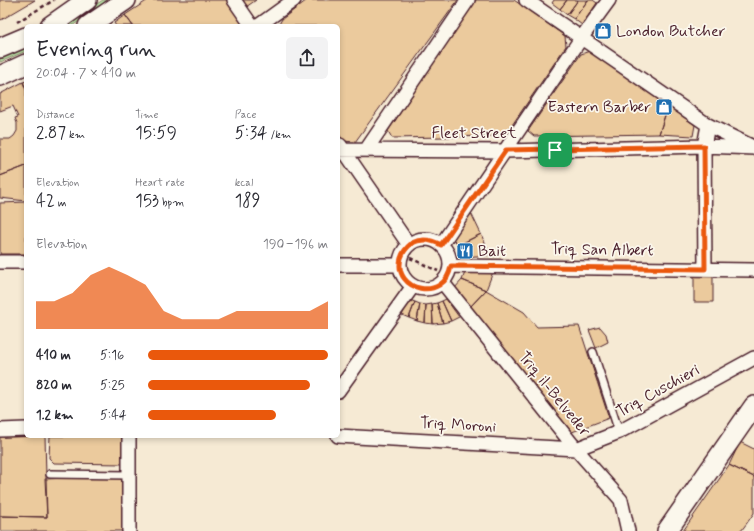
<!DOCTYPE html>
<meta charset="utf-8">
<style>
body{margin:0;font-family:Mynerve,sans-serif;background:#f2f2f3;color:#2b2b33;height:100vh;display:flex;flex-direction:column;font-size:15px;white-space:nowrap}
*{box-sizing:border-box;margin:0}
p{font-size:13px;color:#7c7c81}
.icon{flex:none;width:22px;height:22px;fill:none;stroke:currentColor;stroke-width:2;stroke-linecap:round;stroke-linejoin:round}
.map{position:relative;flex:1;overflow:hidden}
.panel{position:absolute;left:24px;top:24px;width:316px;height:414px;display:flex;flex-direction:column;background:#fff;border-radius:6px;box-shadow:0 2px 6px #0003}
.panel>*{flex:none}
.pin{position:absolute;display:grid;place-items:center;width:34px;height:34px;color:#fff;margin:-17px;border-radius:8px;box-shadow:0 2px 6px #0006}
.round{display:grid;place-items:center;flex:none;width:42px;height:42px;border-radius:6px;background:#f2f2f3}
.head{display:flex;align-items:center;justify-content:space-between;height:68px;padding:0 12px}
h1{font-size:22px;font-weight:600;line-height:30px}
.stats{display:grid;grid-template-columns:repeat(3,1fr);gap:6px;height:68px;padding:4px 12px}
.stats div{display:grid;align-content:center}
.stats b{font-size:17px;font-weight:600}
.stats small{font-size:11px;font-weight:400}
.stats p{font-size:11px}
.chart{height:112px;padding:8px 12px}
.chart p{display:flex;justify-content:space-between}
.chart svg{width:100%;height:72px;margin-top:4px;fill:#ea580c;opacity:.7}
ul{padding:0 12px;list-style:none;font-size:13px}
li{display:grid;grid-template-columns:64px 48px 1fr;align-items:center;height:30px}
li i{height:10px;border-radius:5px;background:#ea580c}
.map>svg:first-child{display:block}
</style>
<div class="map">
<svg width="754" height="531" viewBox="0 0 754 531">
<rect width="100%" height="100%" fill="#f6ead4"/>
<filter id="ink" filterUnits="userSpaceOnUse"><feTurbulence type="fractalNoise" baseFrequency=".025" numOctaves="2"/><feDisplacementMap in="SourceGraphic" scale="8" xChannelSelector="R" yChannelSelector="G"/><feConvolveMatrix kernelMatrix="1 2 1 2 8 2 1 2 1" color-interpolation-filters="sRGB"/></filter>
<g filter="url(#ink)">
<path fill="#bceba9" stroke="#83856a" d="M103,0H109L72,26H64Z
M26,47V51L0,62V59Z"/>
<path fill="#ebca9d" stroke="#4a1f2b" d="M0,0H35L1,20L0,18Z
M148,0H228L247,26H133L125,15Z
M240,0H256L246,7Z
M307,0H458L355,142L343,141L338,132V26H278L282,19Z
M476,0H514L565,36L566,46L508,131L497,136L392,138L388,131Z
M554,0H567L560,9L552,3Z
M567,0H578L567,15L560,9Z
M578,0H588L574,19L567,15Z
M588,0H593L597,3L582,25L574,19Z
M125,15L133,26H116L114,23Z
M590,51L668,106L659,134L534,136L528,131L581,54Z
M26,81V90L23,82Z
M23,82L26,90V166L0,176V139H10L14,136L17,131V123L15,118L18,117L13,106L0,111V94Z
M668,106L695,125L693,136L659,134Z
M26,166V201L0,198V176Z
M26,202V254H0V203Z
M471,213L481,234L459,245L450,236Z
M481,234L490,255L463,257L459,245Z
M466,270L493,272L486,290L462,280Z
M694,273H713V302H694Z
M462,280L486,290L470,307L454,289Z
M486,290L524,312L537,327L579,326L609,418L572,432L470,307Z
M446,299L459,317L451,321L442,301Z
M410,300L415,302L409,318L402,315Z
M442,301L451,321L443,323L437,303Z
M415,302L420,304L417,321L409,318Z
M437,303L443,323L433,324L432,304Z
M420,304L426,305L425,323L417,321Z
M432,304L433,324L425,323L426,305Z
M600,327L606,334L608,342L596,348L589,330Z
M26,435L45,436L47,517L0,516V437Z
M50,436H123L124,464L54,463L49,458Z
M740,442L754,449V477L729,465Z
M729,465L754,477V513L747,523L741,531H683Z
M111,476L124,480L122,531H0V516L47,517L45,479Z"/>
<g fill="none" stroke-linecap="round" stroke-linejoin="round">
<g stroke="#4a1f2b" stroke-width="10">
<path id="lane" d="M593,352L619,432
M50,474L129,475"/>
</g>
<g stroke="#4a1f2b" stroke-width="16">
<path id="street" d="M234,0L252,26
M526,0L708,125L751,146
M258,26L294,0
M340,145L409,245
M338,150L506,151L704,146L754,148
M366,150L468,0
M400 264a25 25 0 1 1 50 0a25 25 0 1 1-50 0Z
M441,245L582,37L609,0
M0,262H26
M338,265H400
M451,266L754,270
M705,269L704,146L708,125
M443,283L576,449L621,500L628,531
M338,391L413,286
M0,430L26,429
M338,436L576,449L619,432L754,358
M129,531V436"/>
</g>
<g stroke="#4a1f2b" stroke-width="22">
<path id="secondary" d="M50,26L87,0
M88,26L126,0
M0,48L26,37
M0,76L26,64
M667,531L754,406"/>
</g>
<path stroke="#4a1f2b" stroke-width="2.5" stroke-dasharray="4 3" stroke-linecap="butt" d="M17,22L54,0
M410,258L438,271"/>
<use href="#lane" stroke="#fbf7ec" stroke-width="7"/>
<use href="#street" stroke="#fbf7ec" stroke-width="13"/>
<use href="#secondary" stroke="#fbf7ec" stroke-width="19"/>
</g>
</g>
<g fill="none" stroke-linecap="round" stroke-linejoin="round" filter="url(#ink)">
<g stroke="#fff" stroke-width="8">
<path id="route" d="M704,146L705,269L451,266C445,303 392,291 401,258C403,252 407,247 412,243C422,238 432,240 441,245L506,150Z"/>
</g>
<use href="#route" stroke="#ea580c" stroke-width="5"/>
</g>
<defs>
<g id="shop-square" transform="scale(0.9)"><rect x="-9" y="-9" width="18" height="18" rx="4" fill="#1f6fb2" stroke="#fbf7ec"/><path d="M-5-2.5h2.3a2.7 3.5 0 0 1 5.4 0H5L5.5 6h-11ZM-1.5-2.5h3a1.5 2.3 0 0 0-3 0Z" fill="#fff"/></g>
<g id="restaurant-square" transform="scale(0.9)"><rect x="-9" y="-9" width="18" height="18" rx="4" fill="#1f6fb2" stroke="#fbf7ec"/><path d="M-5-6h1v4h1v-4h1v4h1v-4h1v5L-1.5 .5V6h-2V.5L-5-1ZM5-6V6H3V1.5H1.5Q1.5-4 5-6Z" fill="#fff"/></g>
</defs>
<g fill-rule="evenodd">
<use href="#shop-square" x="603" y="31"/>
<use href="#shop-square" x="664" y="107"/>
<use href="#restaurant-square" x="465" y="251"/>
</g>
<g text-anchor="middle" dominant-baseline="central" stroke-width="3.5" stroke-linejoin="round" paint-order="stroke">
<g font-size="16" fill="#4a1f2b" stroke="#fbf7ec" text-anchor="start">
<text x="616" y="31">London Butcher</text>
<text x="651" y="107" text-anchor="end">Eastern Barber</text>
<text x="478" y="251">Bait</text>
</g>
<g font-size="16" fill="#4a1f2b" stroke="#fbf7ec">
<text x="474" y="133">Fleet Street</text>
<text transform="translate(602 250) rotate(1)">Triq San Albert</text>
<text transform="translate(658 391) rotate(-29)">Triq Cuschieri</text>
<text transform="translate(554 394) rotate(51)">Triq il-Belveder</text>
<text transform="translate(458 425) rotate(3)">Triq Moroni</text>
</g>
</g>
</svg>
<div class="pin" style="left:555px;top:150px;background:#1e9e55"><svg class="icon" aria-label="arrive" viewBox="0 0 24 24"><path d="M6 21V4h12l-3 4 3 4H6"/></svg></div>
<section class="panel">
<div class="head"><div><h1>Evening run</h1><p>20:04 · 7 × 410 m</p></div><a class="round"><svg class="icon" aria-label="share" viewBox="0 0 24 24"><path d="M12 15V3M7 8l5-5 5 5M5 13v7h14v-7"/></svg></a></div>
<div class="stats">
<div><p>Distance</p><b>2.87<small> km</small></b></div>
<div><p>Time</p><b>15:59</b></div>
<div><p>Pace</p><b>5:34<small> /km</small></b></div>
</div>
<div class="stats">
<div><p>Elevation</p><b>42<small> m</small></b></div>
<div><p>Heart rate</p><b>153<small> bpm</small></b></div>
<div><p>kcal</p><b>189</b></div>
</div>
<div class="chart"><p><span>Elevation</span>190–196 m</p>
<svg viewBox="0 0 160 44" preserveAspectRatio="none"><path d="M0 44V27L10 27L20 22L30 11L40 6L50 11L60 17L70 33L80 38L90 38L100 38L110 33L120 33L130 33L140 33L150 33L160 27V44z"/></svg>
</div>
<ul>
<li><b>410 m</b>5:16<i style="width:100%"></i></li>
<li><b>820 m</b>5:25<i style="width:90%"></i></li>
<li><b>1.2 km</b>5:44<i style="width:71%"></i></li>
</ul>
</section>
</div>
